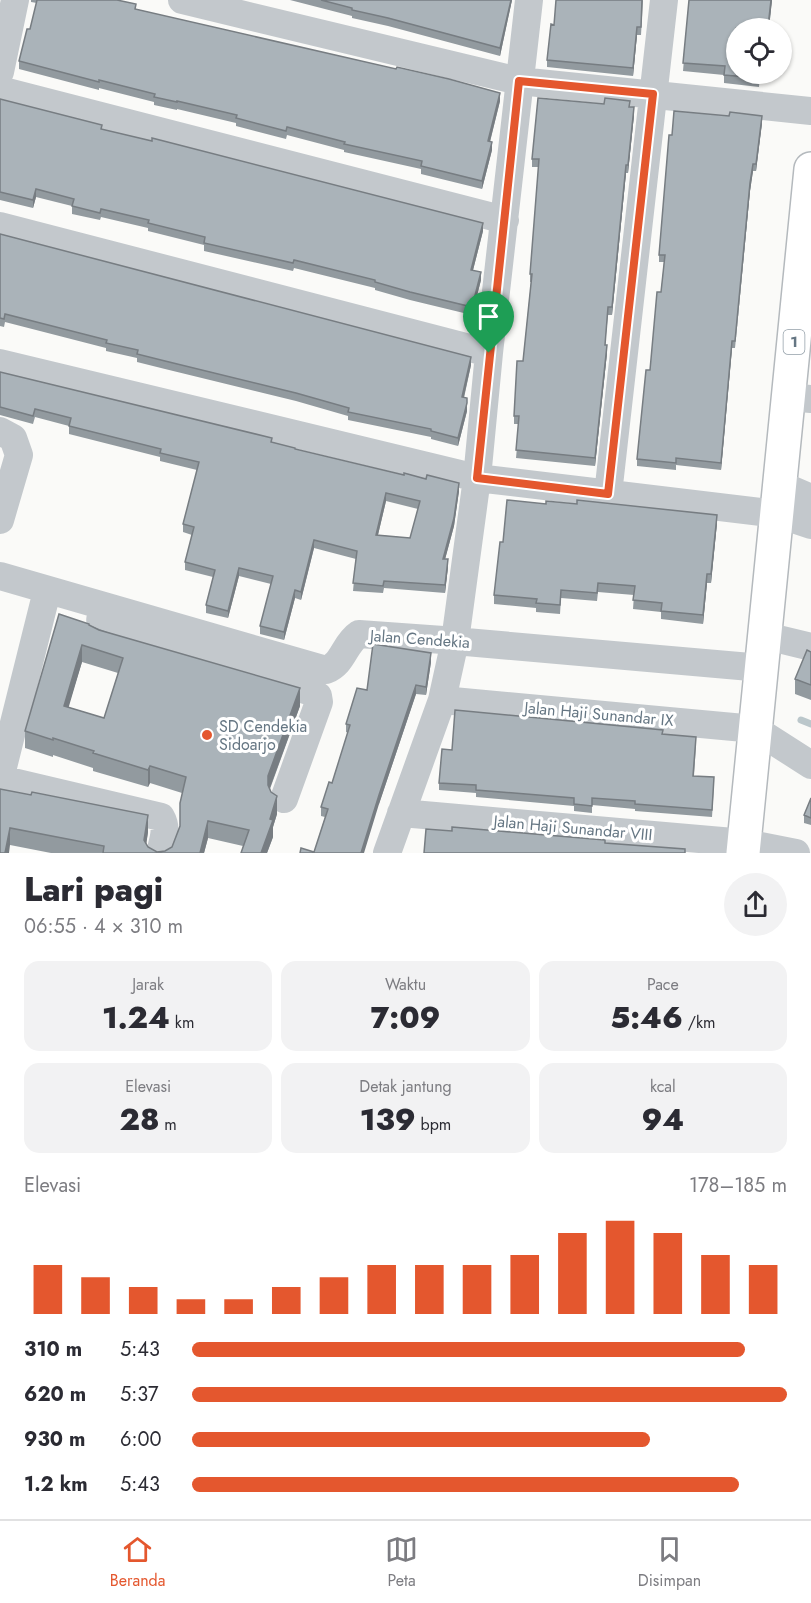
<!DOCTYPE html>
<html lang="id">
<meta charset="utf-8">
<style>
body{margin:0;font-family:Jost,sans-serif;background:#f2f2f3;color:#2b2b33;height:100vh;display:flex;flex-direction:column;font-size:22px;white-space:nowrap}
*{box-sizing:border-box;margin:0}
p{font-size:20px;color:#7c7c81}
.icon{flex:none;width:33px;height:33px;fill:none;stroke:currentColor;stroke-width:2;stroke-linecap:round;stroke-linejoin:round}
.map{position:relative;height:853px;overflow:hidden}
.sheet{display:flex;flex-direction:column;background:#fff;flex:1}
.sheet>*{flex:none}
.fabs{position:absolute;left:726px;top:18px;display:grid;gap:12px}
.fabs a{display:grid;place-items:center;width:66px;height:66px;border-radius:50%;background:#fff;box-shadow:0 2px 4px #0004;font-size:30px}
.pin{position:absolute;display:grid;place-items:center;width:51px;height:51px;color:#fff;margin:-62px -26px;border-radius:50% 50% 50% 0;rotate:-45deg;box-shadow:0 0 6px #0007}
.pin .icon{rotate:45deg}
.round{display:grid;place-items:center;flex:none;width:63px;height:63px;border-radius:32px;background:#f2f2f3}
.summary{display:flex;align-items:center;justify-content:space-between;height:102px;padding:0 24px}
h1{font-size:33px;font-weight:800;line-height:45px}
.figures{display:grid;grid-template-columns:repeat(3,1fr);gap:9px;height:102px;padding:6px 24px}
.figures div{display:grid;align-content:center;border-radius:15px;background:#f2f2f3;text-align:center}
.figures b{font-size:30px;font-weight:800}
.figures small{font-size:16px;font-weight:400}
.figures p{font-size:16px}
.chart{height:168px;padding:12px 24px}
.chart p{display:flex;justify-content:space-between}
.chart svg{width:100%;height:108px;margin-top:6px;stroke:#e4572e;stroke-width:6}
ul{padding:0 24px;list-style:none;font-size:20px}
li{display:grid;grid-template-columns:96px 72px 1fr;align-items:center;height:45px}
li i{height:15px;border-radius:8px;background:#e4572e}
.menu{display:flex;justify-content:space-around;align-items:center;height:84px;border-top:2px solid #e1e1e2;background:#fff;font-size:16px;color:#7c7c81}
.menu a{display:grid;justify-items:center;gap:3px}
.menu .active{color:#e4572e}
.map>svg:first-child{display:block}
</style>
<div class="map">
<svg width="811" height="853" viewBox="0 0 811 853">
<rect width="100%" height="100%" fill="#fafaf8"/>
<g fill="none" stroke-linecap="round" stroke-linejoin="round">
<path stroke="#bbc7cb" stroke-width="7" d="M801,720L811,724"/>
<g stroke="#b4b9bd" stroke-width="36">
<path id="highway" d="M743,853L811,169"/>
</g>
<path stroke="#c3c8cc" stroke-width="28" d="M182,0L519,81L811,111
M0,72L15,0
M0,90L505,220
M0,226L489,353
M0,363L477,478L778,514L811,525
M789,397L811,399
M0,431L13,438L19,455L0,520
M781,485L811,498
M608,494L664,0
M0,576L326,670C344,663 344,644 359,634L443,640L762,668
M104,607C100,617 98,622 104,631L246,672
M766,636L811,647
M253,650L246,672L312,692L318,696L319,702L284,799
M442,700L755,729L811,765
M0,779L161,817C168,829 163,840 160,853
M0,779L47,591
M401,813L745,843L796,853
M387,853L442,700L455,641L477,478L489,353L529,0"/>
<use href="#highway" stroke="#fff" stroke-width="33"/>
</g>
<path fill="#929a9f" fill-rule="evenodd" d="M31,0H117L136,9L500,101L490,142L492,150L482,189L421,174V169L344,152V150L287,135L286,139L236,126V123L177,109V110L154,105V102L99,88V90L19,69V61L30,29L37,3L31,2Z
M290,0H512L500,56L388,26L352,18V16Z
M643,0L641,35H637L633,76L547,67V60L554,25Z
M689,0H772L769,28H736L760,74L759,87L724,83V75L683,71Z
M0,99L102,129L483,231L473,270L481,280L472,315L410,300L375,290V288L294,268L293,271L204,251V245L148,231V228L101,217L100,220L72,214V206L36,197L33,208L0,200Z
M630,107L634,115L628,173H626L612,315H608L605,345L607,353L595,466L516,458L519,424H514V416L523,361L531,282H530V274L539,167H532V159Z
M762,123L756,171H753L750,191L735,348H732L721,470L676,465V470L637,466V459L661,292L664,262H659V255L672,135Z
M0,234L471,365L464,398L467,411L458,446L431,439V437L348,420V416L296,401L165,369L137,362V358L106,351V348L5,322L4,327L0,326Z
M0,372L272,442L295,449L459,491L454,526L445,559L448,567L445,593L384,588L383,593L353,591L356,559L314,548L301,600L295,598L284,640L260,634V626L271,584L239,576L228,618L206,613V605L213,577L185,570V562L192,535L183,532V524L197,470L160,461V457L69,434V426L35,417L33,424L0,415ZM386,501L418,509L410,538L378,535Z
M717,523L711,583H707L703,624L661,619V612L633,609L634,595L598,592L597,601L561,598L560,614L536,612V608L494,604V595L503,542Z
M89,625L300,706L270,789L277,814L273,827V837L267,853H241L243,846L208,838L204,853H51L10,845L0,789L148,832L146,844L148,847L157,852L165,851L172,847L180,826L182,793L150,783L148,787L93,771V768L53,755V757L25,748V731ZM82,662L118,673L104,718L68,707Z
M811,652V700L795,694V679Z
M431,662L426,695L416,694L379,804L314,852L325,817L321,816V807L332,783L348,733L346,732V724L367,690Z
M663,735L696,745L694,776L714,785L712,817L635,811V809L592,805V813L574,811V806L476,797V793L439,790V783L452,750Z
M811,798V825L804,823V815Z"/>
<path fill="#777d82" d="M511,0H512L500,56V48Z
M771,0H772L769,28H768Z
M637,27V35L633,76V68Z
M500,93V101L488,149V141Z
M634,107V115L628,173V165Z
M762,116V123L756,171V164Z
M492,142V150L482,189V181Z
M753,164V171L750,191L735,348L750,183Z
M626,165V173L612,315V307Z
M36,189V197L33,208V200Z
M483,223V231L471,278V270Z
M481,272V280L472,315V307Z
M732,341V348L721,470V463Z
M607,345V353L595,466V458Z
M471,357V365L462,405V397Z
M467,398V411L458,446V438Z
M459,483V491L454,526L443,567V559Z
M386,493V501L376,543V535Z
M717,515V523L711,583V574Z
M314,540V548L301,600V592Z
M448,559V567L445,593V585Z
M239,568V576L228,618V611Z
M707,574V583L703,624V615Z
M295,590V598L284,640V632Z
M82,645V662L64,723V706Z
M431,653V662L426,695V687Z
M416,685V694L379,804L364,853H361L379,795Z
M300,688V706L268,793V802V776Z
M150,766V783L148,787V770Z
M277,796V814L273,827V837L267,853H261Z
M148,815V832L145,853L144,840Z
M208,821V838L204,853H200Z
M10,828V845L9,853H5Z"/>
<path fill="#aab3b9" stroke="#777d82" stroke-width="1.5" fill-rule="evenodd" d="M37,0H117L136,4L135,9L396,69L397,67L449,79L500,93L488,141L492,142L482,181L421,166L422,161L344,144L345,142L287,127L286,131L236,118L237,115L177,101V102L154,97L155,94L99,80V82L19,61L27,29H30Z
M321,0H511L500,48L388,18L352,10V8Z
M556,0H642L641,27H637L633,68L547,60L551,24L554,25Z
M689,0H771L768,27H764V28H736V74H759V78L724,75L725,66L683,63Z
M538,98L604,104L605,98L630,101L629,107H634L628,165H626L612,307H608L605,345H607L595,458L516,450L519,416H514L517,361H523L532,274H530L539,159H532Z
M0,99L102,125L101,129L152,141V138L483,223L471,270L481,272L472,307L410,292L375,282V280L294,260L293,263L204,243L205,237L148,223L149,220L101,209L100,213L72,206L74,199L36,189L33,200L0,192Z
M674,111L729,116L730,112L762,116L756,164H753L750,183L735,341H732L721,463L676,458V463L637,459L646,370H650L657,292H661L665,255H659L669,135H672Z
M0,234L471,357L462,397L467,398V403L458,438L431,431V429L348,412L349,408L296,393L165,361L137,354L138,350L106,343L107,340L5,314L4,319L0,318Z
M0,372L272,438L271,442L295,448V449L404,475V473L426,479L427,475L459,483L454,518L443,559H448L445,585L384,581L383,586L353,583L357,551L314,540L301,592L295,590L284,632L260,626L273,576L239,568L228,611L206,605L215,570L185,562L194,527L183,524L199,462L160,453L161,449L69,426L71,418L35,409L33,416L0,407ZM386,493L420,501L410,538L376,535Z
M507,500L546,504V501L577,504V500L717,515L711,574H707L703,615L661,611L662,603L633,600L635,586L598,583L597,593L561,590L560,605L536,603L537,599L494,595L500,542H503Z
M59,614L89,624V625L99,630L300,688L268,776V785L271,792L277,796L270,819L273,820L261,853H241L249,830L208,821L200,853H103L104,846L10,828L5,853H0V789L31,795L32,792L148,815L144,840L148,847L157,852L165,851L172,847L180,826V803L186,777L150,766L148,770L93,753L94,751L53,738V740L25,731ZM82,645L123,658L104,718L64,706Z
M373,644L431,653L426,687L416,685L379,795L361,853H300L301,848L314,852L328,809L321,807L329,782L332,783L350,725L346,724L357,688L367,690Z
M807,650L811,652V685L795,679Z
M455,710L663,730L662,734L696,737L693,776L714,777L712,810L635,804V801L592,798V806L574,804V798L476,790V785L439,783L442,749L452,750Z
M811,798V818L804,815Z
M452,827L605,840V843L685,849V853H424L426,829L452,831Z"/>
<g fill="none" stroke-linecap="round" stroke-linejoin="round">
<g stroke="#fff" stroke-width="12">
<path id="route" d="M519,81L653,94L608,494L477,478Z"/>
</g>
<use href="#route" stroke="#e4572e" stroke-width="8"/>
</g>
<circle fill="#e4572e" stroke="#fff" stroke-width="2" cx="207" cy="735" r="6"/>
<g text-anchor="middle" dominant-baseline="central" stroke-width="6" stroke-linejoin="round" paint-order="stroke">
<rect fill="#fff" stroke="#939fa8" stroke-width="1.5" x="783.5" y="330" width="21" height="24" rx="4.5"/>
<g font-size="15" font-weight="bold" fill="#657683">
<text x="794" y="342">1</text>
</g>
<g font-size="16" fill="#657683" stroke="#fff">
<text transform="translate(420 639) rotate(4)">Jalan Cendekia</text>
<text transform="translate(599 714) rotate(5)">Jalan Haji Sunandar IX</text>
<text transform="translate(573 828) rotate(5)">Jalan Haji Sunandar VIII</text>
</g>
<g font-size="16" fill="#657683" stroke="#fff" text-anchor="start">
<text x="219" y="726">SD Cendekia<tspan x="219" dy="18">Sidoarjo</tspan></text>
</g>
</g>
</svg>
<div class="fabs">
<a><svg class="icon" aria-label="locate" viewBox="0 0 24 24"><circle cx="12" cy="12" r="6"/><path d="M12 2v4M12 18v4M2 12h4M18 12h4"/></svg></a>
</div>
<div class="pin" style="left:489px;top:353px;background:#1e9e55"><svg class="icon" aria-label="arrive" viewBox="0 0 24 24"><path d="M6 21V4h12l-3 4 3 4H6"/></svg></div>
</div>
<section class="sheet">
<div class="summary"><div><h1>Lari pagi</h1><p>06:55 · 4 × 310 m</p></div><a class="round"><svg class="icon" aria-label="share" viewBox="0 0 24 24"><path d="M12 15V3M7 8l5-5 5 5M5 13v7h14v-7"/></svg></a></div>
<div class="figures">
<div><p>Jarak</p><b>1.24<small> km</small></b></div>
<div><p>Waktu</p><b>7:09</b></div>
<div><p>Pace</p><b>5:46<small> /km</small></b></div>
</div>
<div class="figures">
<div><p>Elevasi</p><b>28<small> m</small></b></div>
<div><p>Detak jantung</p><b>139<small> bpm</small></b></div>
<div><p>kcal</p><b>94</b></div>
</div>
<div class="chart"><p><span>Elevasi</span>178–185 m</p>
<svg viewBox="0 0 160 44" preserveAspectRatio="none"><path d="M5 44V24M15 44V29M25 44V33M35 44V38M45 44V38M55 44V33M65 44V29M75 44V24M85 44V24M95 44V24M105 44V20M115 44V11M125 44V6M135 44V11M145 44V20M155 44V24"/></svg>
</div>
<ul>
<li><b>310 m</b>5:43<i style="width:93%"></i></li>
<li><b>620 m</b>5:37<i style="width:100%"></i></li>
<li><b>930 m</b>6:00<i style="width:77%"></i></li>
<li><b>1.2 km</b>5:43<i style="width:92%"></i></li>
</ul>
</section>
<nav class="menu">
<a class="active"><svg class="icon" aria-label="home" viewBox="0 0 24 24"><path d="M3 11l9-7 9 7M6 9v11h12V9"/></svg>Beranda</a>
<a><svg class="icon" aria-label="map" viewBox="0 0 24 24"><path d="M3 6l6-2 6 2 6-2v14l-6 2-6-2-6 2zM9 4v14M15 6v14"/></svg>Peta</a>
<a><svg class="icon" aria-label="saved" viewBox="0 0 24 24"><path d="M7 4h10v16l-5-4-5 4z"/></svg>Disimpan</a>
</nav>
